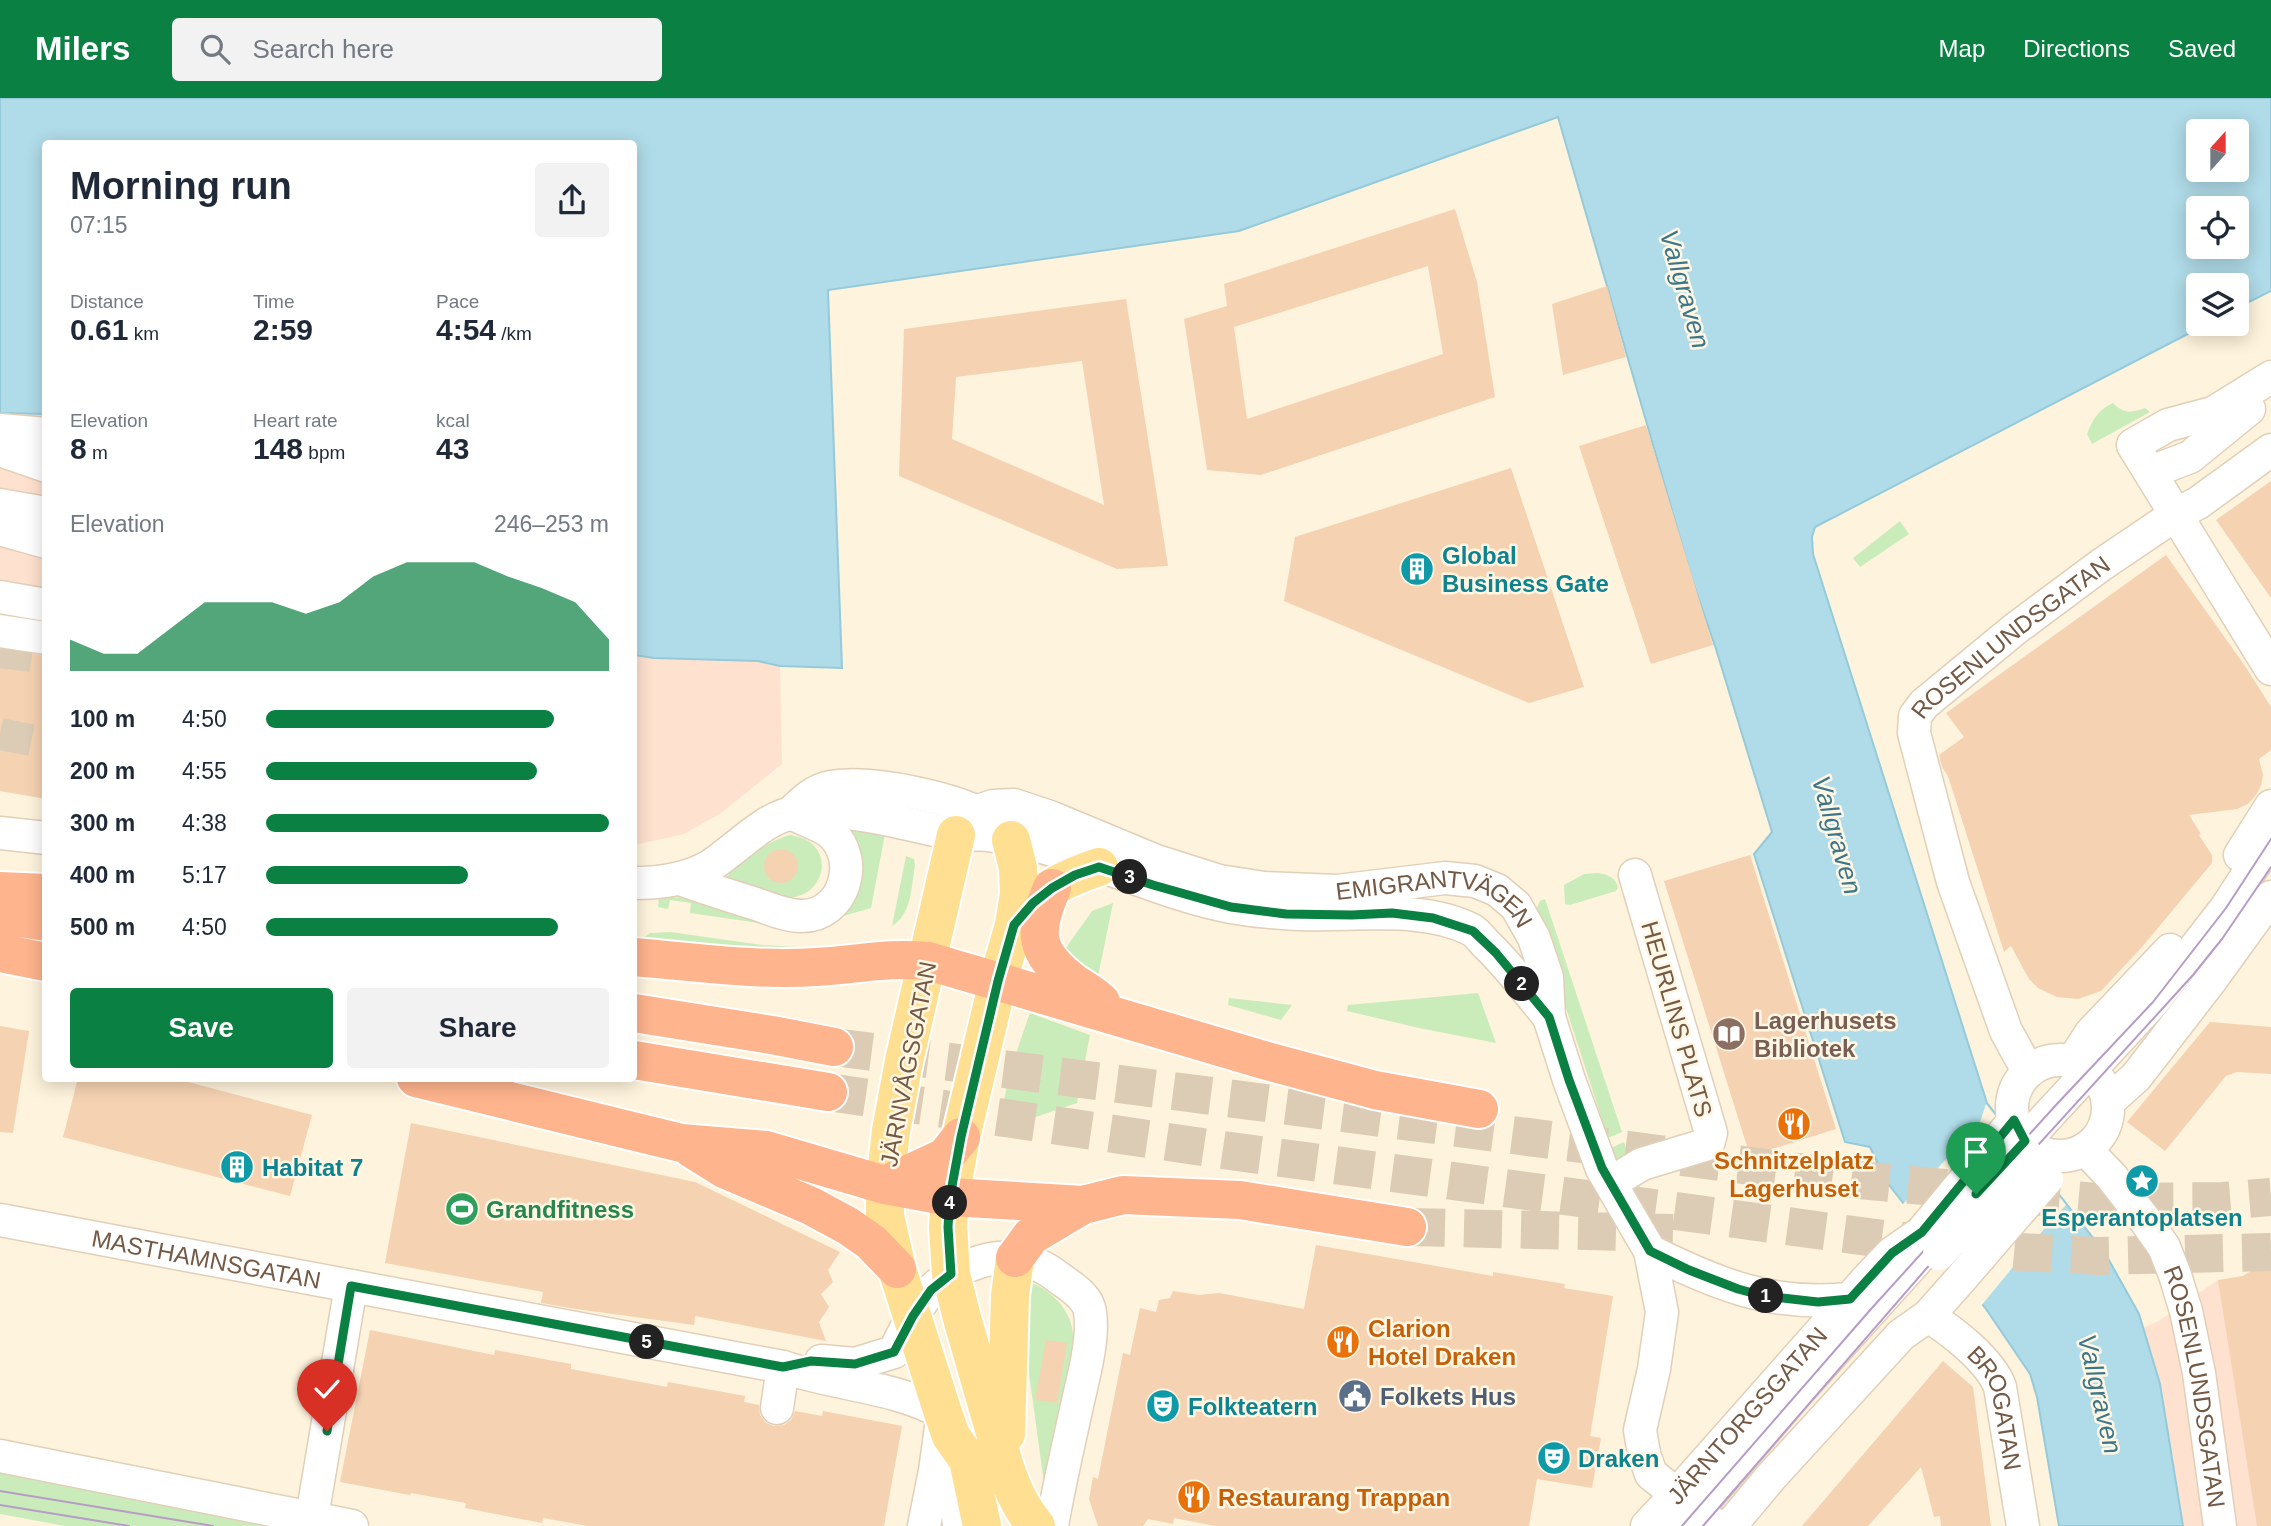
<!DOCTYPE html>
<meta charset="utf-8">
<style>
body{margin:0;font-family:Arial,sans-serif;background:#f2f2f3;color:#1f2937;height:100vh;display:flex;flex-direction:column;font-size:26px;white-space:nowrap}
*{box-sizing:border-box;margin:0}
p{font-size:23px;color:#747a83}
.icon{flex:none;width:38px;height:38px;fill:none;stroke:currentColor;stroke-width:2;stroke-linecap:round;stroke-linejoin:round}
.map{position:relative;flex:1;overflow:hidden}
.panel{position:absolute;left:42px;top:42px;width:595px;height:942px;display:flex;flex-direction:column;background:#fff;border-radius:7px;box-shadow:0 4px 18px #0003}
.panel>*{flex:none}
.needle{width:46px;rotate:21deg}
.fabs{position:absolute;left:2186px;top:21px;display:grid;gap:14px}
.fabs a{display:grid;place-items:center;width:63px;height:63px;border-radius:7px;background:#fff;box-shadow:0 4px 18px #0003;font-size:35px}
.pin{position:absolute;display:grid;place-items:center;width:60px;height:60px;color:#fff;margin:-72px -30px;border-radius:50% 50% 50% 0;rotate:-45deg;box-shadow:0 0 7px #0007}
.pin .icon{rotate:45deg}
.km{position:absolute;width:35px;height:35px;margin:-18px;border-radius:50%;background:#222;color:#fff;font-size:19px;line-height:35px;text-align:center}
.round{display:grid;place-items:center;flex:none;width:74px;height:74px;border-radius:7px;background:#f2f2f3}
.summary{display:flex;align-items:center;justify-content:space-between;height:119px;padding:0 28px}
h1{font-size:38px;font-weight:700;line-height:52px}
.stats{display:grid;grid-template-columns:repeat(3,1fr);gap:10px;height:119px;padding:7px 28px}
.stats div{display:grid;align-content:center}
.stats b{font-size:30px;font-weight:700}
.stats small{font-size:19px;font-weight:400}
.stats p{font-size:19px}
.chart{height:196px;padding:14px 28px}
.chart p{display:flex;justify-content:space-between}
.chart svg{width:100%;height:126px;margin-top:7px;fill:#0b8043;opacity:.7}
.action{display:flex;gap:14px;margin-top:auto;padding:14px 28px}
.action a{flex:1;height:80px;border-radius:7px;background:#0b8043;color:#fff;font-size:28px;font-weight:700;line-height:80px;text-align:center}
.action a+a{background:#f2f2f3;color:#1f2937}
ul{padding:0 28px;list-style:none;font-size:23px}
li{display:grid;grid-template-columns:112px 84px 1fr;align-items:center;height:52px}
li i{height:18px;border-radius:9px;background:#0b8043}
header{display:flex;align-items:center;gap:42px;box-sizing:border-box;height:98px;padding:0 35px;background:#0b8043;color:#fff}
header strong{font-size:33px}
nav{display:flex;gap:38px;margin-inline-start:auto;font-size:24px}
.search{width:490px;height:63px;background:#f2f2f3;display:flex;align-items:center;gap:18px;box-sizing:border-box;padding:0 24px;border-radius:7px;color:#747a83;font-size:26px}
.map>svg:first-child{display:block}
</style>
<header>
<strong>Milers</strong>
<div class="search"><svg class="icon" aria-label="search" viewBox="0 0 24 24"><circle cx="10" cy="10" r="6"/><path d="M15 15l6 6"/></svg>Search here</div>
<nav><a>Map</a><a>Directions</a><a>Saved</a></nav>
</header>
<div class="map">
<svg width="2271" height="1428" viewBox="0 0 2271 1428">
<rect width="100%" height="100%" fill="#fef3dc"/>
<path fill="#ffe1cf" d="M0,315L46,316L45,698L0,691Z
M634,557L654,560L758,563L780,568L782,666L721,715L684,736L634,747Z
M2271,1160V1428H2183L2160,1286L2143,1230L2159,1223L2218,1182L2240,1185L2253,1172Z"/>
<path fill="#caecba" d="M2113,305C2124,316 2132,315 2145,310L2150,314L2092,346L2087,336C2092,322 2099,311 2113,305Z
M1900,423L1909,436L1860,469L1853,460Z
M848,731L885,736L871,810L836,820Z
M791,737C799,739 805,740 811,745C832,762 820,796 794,799C775,801 745,786 726,780C735,766 774,739 791,737Z
M906,758L914,761L915,768C911,789 912,816 892,828Z
M1598,775C1607,776 1617,780 1618,790L1616,793L1570,807L1565,806L1564,787L1584,776Z
M671,799L687,800L773,827L690,815L691,805L670,802L668,811L658,809L659,800Z
M1545,801L1622,1034L1608,1040L1535,814L1540,803Z
M1113,805L1097,883L1063,854L1092,813Z
M670,834L762,847L817,850L819,852L747,855L645,839L650,835Z
M1478,895L1496,945L1419,930L1347,913L1348,907Z
M1229,900L1292,907L1281,922L1228,907Z
M1030,915L1090,937L1077,1005L1021,1024H1001C1005,986 1017,951 1030,915Z
M1624,1044L1638,1085L1651,1113L1643,1119L1621,1083L1611,1050Z
M1025,1182C1044,1189 1061,1201 1069,1220C1085,1256 1055,1347 1044,1385L1023,1232Z
M0,1372L264,1421L269,1428H65L0,1416Z"/>
<path fill="#b0dbe8" stroke="#95cada" stroke-width="2" fill-rule="evenodd" d="M0,0H2271V193L2237,210L2236,187H2198V226H2207L1815,429L1812,439L1813,456L1987,1005L2105,1155L2139,1216L2160,1286L2183,1428H2059L2037,1299L2030,1276L1986,1211L1886,1083L1870,1049L1845,1044L1754,756L1772,734L1716,551L1691,478L1558,19L1239,133L828,192L842,570L780,568L758,563L654,560L634,557V46H46L45,316L0,315ZM2198,33H2236V72H2198ZM2198,110H2236V149H2198Z"/>
<path fill="#fef3dc" d="M1986,1006L2066,1107L2049,1125L1981,1208L1902,1107L1979,1027Z"/>
<path fill="#f5d2b2" fill-rule="evenodd" d="M1455,111L1477,184L1495,299L1261,377L1207,372L1184,221L1227,208L1224,186ZM1428,168L1443,256L1247,321L1234,229Z
M1607,188L1626,259L1563,277L1552,206Z
M1126,201L1168,468L1117,471L899,378L904,231ZM1082,263L1104,407L952,341L956,279Z
M1646,327L1713,547L1651,566L1579,348Z
M1511,370L1584,589L1529,605L1284,503L1295,439Z
M2271,383V500L2216,422Z
M2166,457L2245,568L2271,609V652L2259,661L2263,677L2261,688L2256,697L2248,706L2237,711L2189,717L2201,736L2199,737L2212,757V765L2142,849L2101,893L2078,901L2057,899L2038,890L2029,881L2011,848L2004,854L1948,678L1942,669L1939,657L1964,639L1946,615Z
M0,552L46,558V701L0,693Z
M764 768a17 17 0 1 1 34 0a17 17 0 1 1-34 0Z
M1750,757L1836,1031L1750,1058L1664,783Z
M2210,924L2271,929V976L2237,974L2226,978L2165,1053L2127,1024Z
M0,928L29,933L13,1035L0,1034Z
M78,980H173L312,1017L290,1098L63,1039Z
M411,1025L695,1084L840,1154L828,1172L833,1184L821,1196L829,1209L819,1224L826,1243L695,1218L694,1227L576,1211L541,1205L543,1194L385,1165Z
M1316,1147L1493,1178V1174L1565,1186L1564,1190L1613,1198L1590,1338L1601,1340L1592,1390L1537,1381L1529,1428H1215L1174,1420L1173,1426L1148,1421L1143,1428H1098L1089,1401L1093,1379L1098,1381L1123,1255L1130,1257L1140,1210L1156,1214L1159,1202L1170,1200L1173,1193L1199,1197L1219,1195L1304,1211Z
M2271,1160V1428H2257L2218,1182L2243,1178Z
M370,1232L494,1257L495,1252L571,1266V1271L667,1289L668,1284L745,1298L744,1304L759,1307L760,1317L766,1325L774,1328L784,1327L791,1322L795,1313L822,1318L823,1313L902,1328L884,1428H588L543,1420L542,1425L465,1410L466,1405L411,1395L410,1397L340,1384Z
M1046,1242L1067,1245L1057,1305L1035,1302Z
M1943,1263L1973,1289L1991,1428H1941L1940,1418L1934,1419L1921,1369L1868,1428H1802Z"/>
<g fill="none" stroke-linecap="round" stroke-linejoin="round">
<path stroke="#dcccb6" stroke-width="32" stroke-dasharray="32 16" stroke-linecap="butt" d="M0,554L46,560
M0,636L46,645"/>
<path stroke="#dcccb6" stroke-width="38" stroke-dasharray="38 19" stroke-linecap="butt" d="M834,949L1859,1082L2096,1104L2223,1103L2271,1099
M828,994L1223,1052L1883,1141L2020,1154L2098,1158L2271,1154
M1407,1129L1674,1135"/>
<g stroke="#e2cfb8" stroke-width="35">
<g id="minor">
<path d="M2271,279L2213,315L2168,327L2133,347L2271,571"/>
<path d="M0,332L46,336"/>
<path d="M0,352L46,368"/>
<path d="M2151,374L2190,359L2249,311"/>
<path d="M0,407L46,415"/>
<path d="M0,431L46,444"/>
<path d="M0,499L46,507"/>
<path d="M0,533L46,540"/>
<path d="M791,715C803,703 814,692 831,689C871,682 958,700 992,722"/>
<path d="M0,735L46,740"/>
<path id="s1" d="M956,737L969,721L978,713L993,708L1014,707L1050,719L1156,763L1219,783L1264,790L1337,793L1445,780L1475,783L1497,792L1516,808L1534,840L1547,879L1549,919L1569,982L1602,1071L1650,1153L1662,1214L1654,1271L1640,1332L1644,1356L1651,1376L1716,1428"/>
<path d="M2240,757L2271,708"/>
<path d="M680,781C705,790 730,798 756,806C770,811 787,818 802,818C844,818 861,762 831,735C821,727 804,722 793,716"/>
<path d="M634,785C660,785 686,782 710,768C734,753 766,718 794,715C848,709 899,724 951,736C963,739 975,735 988,737C1013,740 1040,748 1065,756C1120,773 1174,798 1231,809C1248,812 1266,814 1283,815C1343,821 1418,804 1472,832C1477,835 1482,842 1487,847C1510,869 1529,895 1549,919"/>
<circle cx="2060" cy="1010" r="48"/>
<path d="M2073,963L2091,935L2170,852"/>
<path id="s2" d="M2028,973L2006,933L1953,784L1914,635L1915,618L1924,606L2015,531L2101,467L2175,417L2198,405L2271,352"/>
<path d="M2108,1004L2136,979L2211,882L2271,799"/>
<path d="M2021,1047L2153,904L2226,810L2271,741"/>
<path id="s3" d="M2085,1051L2112,1079L2145,1122L2164,1149L2175,1177L2186,1213L2199,1275L2220,1428"/>
<path d="M1612,1084L1642,1066L1708,1046L1711,1035L1635,777"/>
<path id="s4" d="M0,1122L783,1269C836,1287 893,1288 943,1315L935,1373L924,1428"/>
<path d="M1650,1153C1718,1187 1773,1209 1850,1201"/>
<path id="s5" d="M1928,1218C1952,1233 1990,1262 2000,1289L2023,1428"/>
<path d="M821,1263L855,1266L894,1254C905,1233 916,1207 933,1191C953,1171 987,1157 1015,1160C1031,1162 1046,1170 1059,1180C1070,1188 1088,1198 1090,1214C1094,1240 1084,1277 1078,1303C1069,1345 1059,1386 1052,1428"/>
<path d="M777,1310L783,1269"/>
<path d="M0,1358L352,1428"/>
<path d="M953,1363L959,1428"/>
<path d="M312,1419L351,1188"/>
<path id="s6" d="M1647,1428L1677,1396L1871,1177L1892,1155L1922,1134"/>
<path d="M1683,1428L1796,1296L1932,1145"/>
<path d="M1730,1428L1771,1379L1901,1237L1928,1218L1959,1183"/>
</g>
</g>
<g stroke="#fff" stroke-width="42">
<path id="major" d="M956,737L904,963L891,1033L885,1087V1118L897,1171L943,1315L951,1338L968,1362L982,1428
M1011,742L1018,770L1019,796L1014,827L998,883L961,1039L950,1099L948,1129L951,1176L962,1220L1004,1366C1012,1390 1020,1409 1036,1428
M1027,812C1045,789 1072,778 1099,769
M1006,1336L1010,1198L1015,1160"/>
</g>
<g stroke="#fff" stroke-width="42">
<path id="highway" d="M1052,790C1033,834 1033,854 1074,885C1083,891 1093,896 1101,904
M0,793L46,795
M0,817L46,824
M0,855L46,864
M634,859C694,864 755,873 816,869C854,867 890,859 928,863L1267,963L1375,992L1479,1011
M634,915L772,937L834,949
M634,962L828,994
M416,980L681,1045L766,1052L885,1087L950,1099L1083,1107L1123,1097L1240,1102L1407,1129
M692,1051L724,1071L811,1108L848,1128L871,1144L897,1171
M885,1087L945,1059L961,1039
M1015,1160L1031,1138L1083,1107"/>
</g>
<use href="#minor" stroke="#fff" stroke-width="32"/>
<use href="#major" stroke="#ffdf92" stroke-width="38"/>
<use href="#highway" stroke="#feb48d" stroke-width="38"/>
<path stroke="#b69cc6" stroke-width="2" d="M0,1393L213,1428
M0,1407L129,1428
M1682,1428L1871,1211L2056,1007L2153,904L2226,810L2271,741
M1703,1428L1939,1156L2193,877L2222,841L2271,769"/>
<g stroke="#e2cfb8" stroke-width="35" stroke-linecap="butt">
<path id="minor-bridge" d="M1922,1134L2008,1030
M1939,1156L2029,1059
M1959,1183L2047,1081"/>
</g>
<use href="#minor-bridge" stroke="#fff" stroke-width="32"/>
</g>
<g fill="none" stroke-linecap="round" stroke-linejoin="round">
<g stroke="#fff" stroke-width="14">
<path id="route" d="M327,1333L351,1188L783,1269L811,1263L855,1266L894,1254L913,1218L931,1192L951,1176L948,1129L950,1099L961,1039L998,883L1014,827L1033,805L1052,790L1075,777L1099,769L1153,787L1231,809L1286,816L1352,817L1392,815L1433,820L1473,833L1496,855L1549,919L1569,982L1602,1070L1650,1153L1689,1172L1738,1191L1764,1198L1818,1204L1850,1201L1892,1155L1922,1134L2014,1022L2025,1043L1976,1096"/>
</g>
<use href="#route" stroke="#0b8043" stroke-width="9"/>
</g>
<defs>
<g id="building-disc" transform="scale(1.75)"><circle r="9.5" fill="#0f9aa8" stroke="#fff7e4"/><path d="M-4-6H4V6H1V3H-1V6H-4ZM-2.5-4.3h1.7v1.8h-1.7ZM.8-4.3h1.7v1.8H.8ZM-2.5-1h1.7V.8h-1.7ZM.8-1h1.7V.8H.8Z" fill="#fff"/></g>
<g id="library-disc" transform="scale(1.75)"><circle r="9.5" fill="#8d6e63" stroke="#fff7e4"/><path d="M-6-4Q-3-5.5-.7-3.5V5Q-3 3-6 4ZM6-4Q3-5.5 .7-3.5V5Q3 3 6 4Z" fill="#fff"/></g>
<g id="restaurant-disc" transform="scale(1.75)"><circle r="9.5" fill="#e8710a" stroke="#fff7e4"/><path d="M-5-6h1v4h1v-4h1v4h1v-4h1v5L-1.5 .5V6h-2V.5L-5-1ZM5-6V6H3V1.5H1.5Q1.5-4 5-6Z" fill="#fff"/></g>
<g id="sight-disc" transform="scale(1.75)"><circle r="9.5" fill="#0f9aa8" stroke="#fff7e4"/><path d="M0-6L1.8-2.2L6-1.7L2.9 1.2L3.7 5.4L0 3.3L-3.7 5.4L-2.9 1.2L-6-1.7L-1.8-2.2Z" fill="#fff"/></g>
<g id="stadium-disc" transform="scale(1.75)"><circle r="9.5" fill="#2e9e5b" stroke="#fff7e4"/><path d="M0-5a6.5 5 0 1 0 0 10a6.5 5 0 1 0 0-10ZM-3.5-1.8h7v3.6h-7Z" fill="#fff"/></g>
<g id="civic-disc" transform="scale(1.75)"><circle r="9.5" fill="#5c6f8a" stroke="#fff7e4"/><path d="M-.6-6.5H3V-4.5H.6V-3L4-1V1h2V6H-6V1h2V-1L-.6-3ZM-1.2 2.5V6h2.4V2.5Z" fill="#fff"/></g>
<g id="theatre-disc" transform="scale(1.75)"><circle r="9.5" fill="#0f9aa8" stroke="#fff7e4"/><path d="M-5-5.5Q0-4 5-5.5V0Q5 5 0 6Q-5 5-5 0ZM-3.3-2.5H-1v1.5H-3.3ZM1-2.5H3.3v1.5H1ZM-2.8 1Q0 5.5 2.8 1Z" fill="#fff"/></g>
</defs>
<g fill-rule="evenodd">
<use href="#building-disc" x="1417" y="471"/>
<use href="#library-disc" x="1729" y="936"/>
<use href="#restaurant-disc" x="1794" y="1026"/>
<use href="#building-disc" x="237" y="1069"/>
<use href="#sight-disc" x="2142" y="1083"/>
<use href="#stadium-disc" x="462" y="1111"/>
<use href="#restaurant-disc" x="1343" y="1244"/>
<use href="#civic-disc" x="1355" y="1298"/>
<use href="#theatre-disc" x="1163" y="1308"/>
<use href="#theatre-disc" x="1554" y="1360"/>
<use href="#restaurant-disc" x="1194" y="1399"/>
</g>
<g text-anchor="middle" dominant-baseline="central" stroke-width="5" stroke-linejoin="round" paint-order="stroke">
<g font-size="24" font-weight="bold" fill="#0d838f" stroke="#fff7e4" text-anchor="start">
<text x="1442" y="457">Global<tspan x="1442" dy="28">Business Gate</tspan></text>
<text x="262" y="1069">Habitat 7</text>
<text x="2142" y="1119" text-anchor="middle">Esperantoplatsen</text>
<text x="1188" y="1308">Folkteatern</text>
<text x="1578" y="1360">Draken</text>
</g>
<g font-size="24" fill="#745944" stroke="#fff7e4">
<text stroke="none"><textPath href="#s2" startOffset="499">ROSENLUNDSGATAN</textPath></text>
<text stroke="none"><textPath href="#s1" startOffset="511">EMIGRANTVÄGEN</textPath></text>
<text transform="translate(1677 921) rotate(74)">HEURLINS PLATS</text>
<text transform="translate(908 966) rotate(-79)">JÄRNVÅGSGATAN</text>
<text stroke="none"><textPath href="#s4" startOffset="210">MASTHAMNSGATAN</textPath></text>
<text stroke="none"><textPath href="#s3" startOffset="270">ROSENLUNDSGATAN</textPath></text>
<text stroke="none"><textPath href="#s5" startOffset="121">BROGATAN</textPath></text>
<text stroke="none"><textPath href="#s6" startOffset="149">JÄRNTORGSGATAN</textPath></text>
</g>
<g font-size="24" font-weight="bold" fill="#785e54" stroke="#fff7e4" text-anchor="start">
<text x="1754" y="922">Lagerhusets<tspan x="1754" dy="28">Bibliotek</tspan></text>
</g>
<g font-size="24" font-weight="bold" fill="#c56008" stroke="#fff7e4" text-anchor="start">
<text x="1794" y="1062" text-anchor="middle">Schnitzelplatz<tspan x="1794" dy="28">Lagerhuset</tspan></text>
<text x="1368" y="1230">Clarion<tspan x="1368" dy="28">Hotel Draken</tspan></text>
<text x="1218" y="1399">Restaurang Trappan</text>
</g>
<g font-size="24" font-weight="bold" fill="#27864d" stroke="#fff7e4" text-anchor="start">
<text x="486" y="1111">Grandfitness</text>
</g>
<g font-size="24" font-weight="bold" fill="#4e5e75" stroke="#fff7e4" text-anchor="start">
<text x="1380" y="1298">Folkets Hus</text>
</g>
<g font-size="26" font-style="italic" fill="#3c768a" stroke="#fff7e4">
<text transform="translate(1685 191) rotate(74)">Vallgraven</text>
<text transform="translate(1837 737) rotate(74)">Vallgraven</text>
<text transform="translate(2100 1296) rotate(77)">Vallgraven</text>
</g>
</g>
</svg>
<div class="fabs">
<a><svg class="needle" viewBox="-14 -14 28 28"><path d="M0-13l5 13h-10z" fill="#e53935"/><path d="M0 13l5-13h-10z" fill="#747a83"/></svg></a>
<a><svg class="icon" aria-label="locate" viewBox="0 0 24 24"><circle cx="12" cy="12" r="6"/><path d="M12 2v4M12 18v4M2 12h4M18 12h4"/></svg></a>
<a><svg class="icon" aria-label="layers" viewBox="0 0 24 24"><path d="M12 4l9 5-9 5-9-5zM3 14l9 5 9-5"/></svg></a>
</div>
<div class="pin" style="left:1976px;top:1096px;background:#1e9e55"><svg class="icon" aria-label="arrive" viewBox="0 0 24 24"><path d="M6 21V4h12l-3 4 3 4H6"/></svg></div>
<div class="pin" style="left:327px;top:1333px;background:#d93025"><svg class="icon" aria-label="check" viewBox="0 0 24 24"><path d="M5 12l5 5 9-10"/></svg></div>
<b class="km" style="left:1766px;top:1198px">1</b>
<b class="km" style="left:1522px;top:886px">2</b>
<b class="km" style="left:1130px;top:779px">3</b>
<b class="km" style="left:950px;top:1105px">4</b>
<b class="km" style="left:647px;top:1244px">5</b>
<section class="panel">
<div class="summary"><div><h1>Morning run</h1><p>07:15</p></div><a class="round"><svg class="icon" aria-label="share" viewBox="0 0 24 24"><path d="M12 15V3M7 8l5-5 5 5M5 13v7h14v-7"/></svg></a></div>
<div class="stats">
<div><p>Distance</p><b>0.61<small> km</small></b></div>
<div><p>Time</p><b>2:59</b></div>
<div><p>Pace</p><b>4:54<small> /km</small></b></div>
</div>
<div class="stats">
<div><p>Elevation</p><b>8<small> m</small></b></div>
<div><p>Heart rate</p><b>148<small> bpm</small></b></div>
<div><p>kcal</p><b>43</b></div>
</div>
<div class="chart"><p><span>Elevation</span>246–253 m</p>
<svg viewBox="0 0 160 44" preserveAspectRatio="none"><path d="M0 44V33L10 38L20 38L30 29L40 20L50 20L60 20L70 24L80 20L90 11L100 6L110 6L120 6L130 11L140 15L150 20L160 33V44z"/></svg>
</div>
<ul>
<li><b>100 m</b>4:50<i style="width:84%"></i></li>
<li><b>200 m</b>4:55<i style="width:79%"></i></li>
<li><b>300 m</b>4:38<i style="width:100%"></i></li>
<li><b>400 m</b>5:17<i style="width:59%"></i></li>
<li><b>500 m</b>4:50<i style="width:85%"></i></li>
</ul>
<div class="action"><a>Save</a><a>Share</a></div>
</section>
</div>
